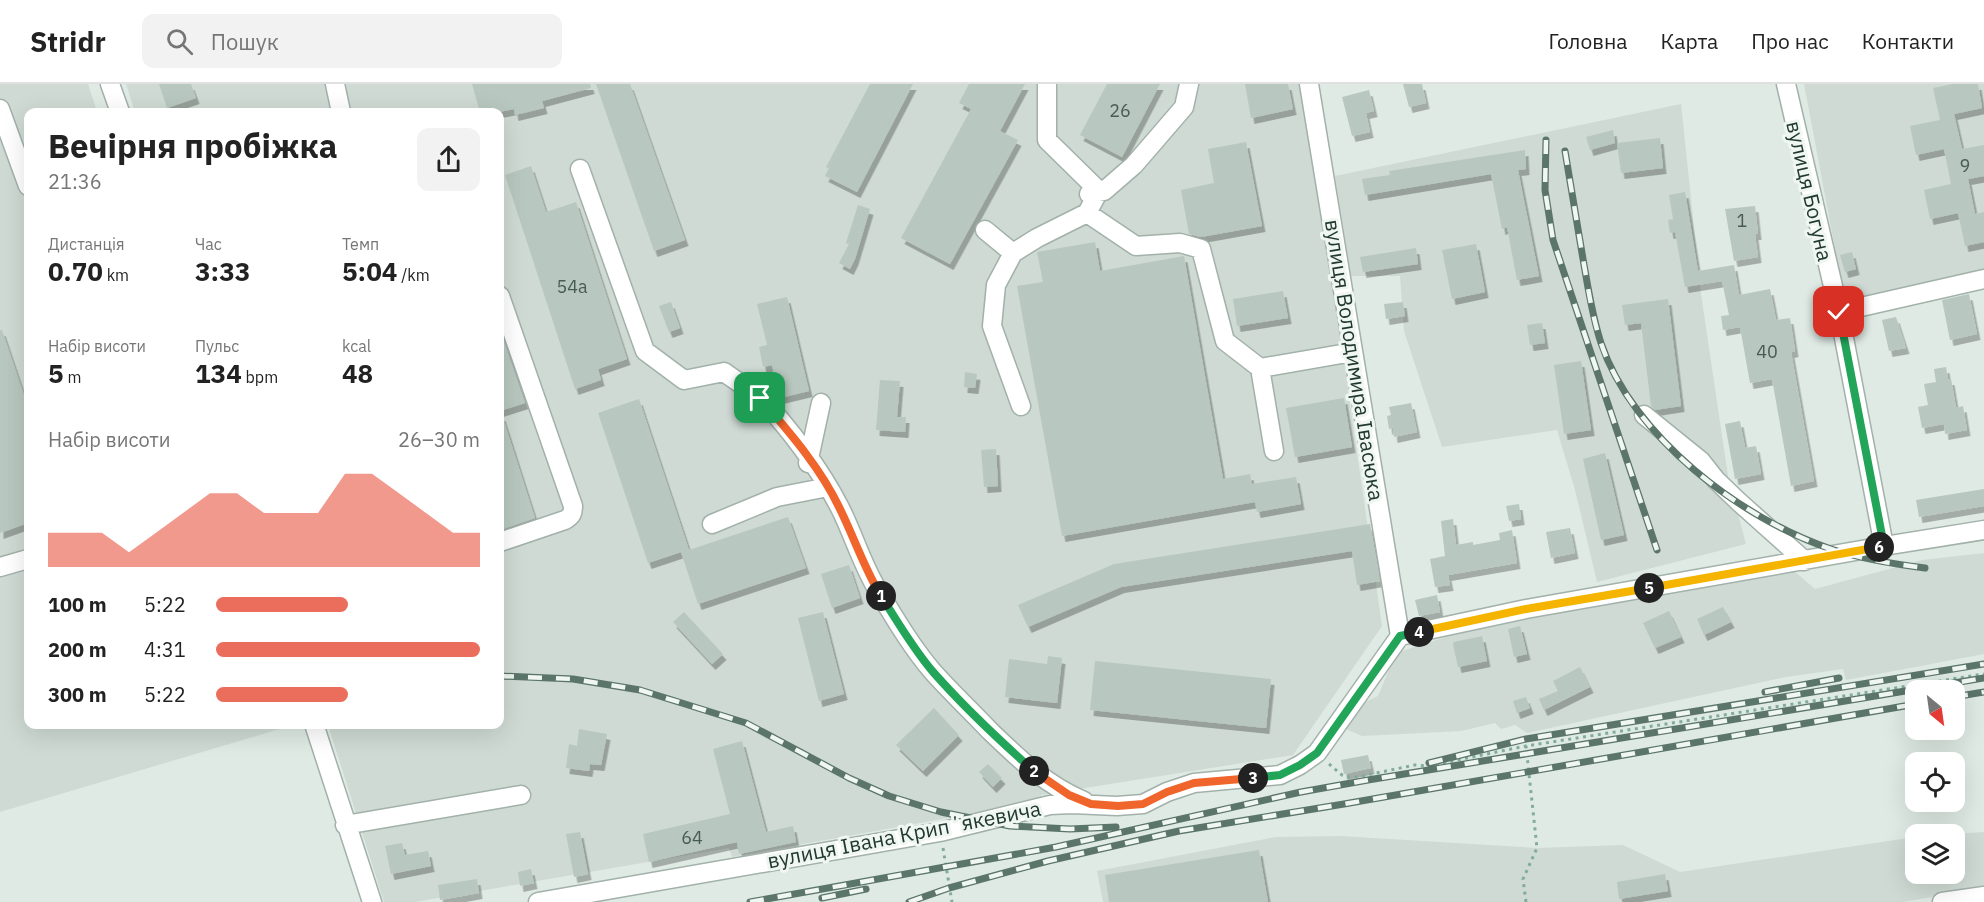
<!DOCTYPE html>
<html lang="uk">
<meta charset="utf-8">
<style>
body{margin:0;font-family:"IBM Plex Sans",sans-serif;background:#f2f2f2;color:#222;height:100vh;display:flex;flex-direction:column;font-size:22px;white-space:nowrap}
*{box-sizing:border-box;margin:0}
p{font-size:20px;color:#767676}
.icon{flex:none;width:33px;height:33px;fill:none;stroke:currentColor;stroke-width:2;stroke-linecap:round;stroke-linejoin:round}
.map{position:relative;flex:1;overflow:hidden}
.side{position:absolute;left:24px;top:24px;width:480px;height:621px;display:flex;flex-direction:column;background:#fff;border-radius:12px;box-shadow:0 6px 24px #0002}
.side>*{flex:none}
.needle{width:39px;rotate:151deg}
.tools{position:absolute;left:1905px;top:596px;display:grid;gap:12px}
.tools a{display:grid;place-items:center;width:60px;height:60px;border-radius:12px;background:#fff;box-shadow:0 6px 24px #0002;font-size:30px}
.pin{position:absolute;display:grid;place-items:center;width:51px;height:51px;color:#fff;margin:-26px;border-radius:12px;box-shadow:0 3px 9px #0006}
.km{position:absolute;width:30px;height:30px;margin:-15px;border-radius:50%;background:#222;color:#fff;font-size:16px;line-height:30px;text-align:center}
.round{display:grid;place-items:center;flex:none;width:63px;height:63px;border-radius:12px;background:#f2f2f2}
.summary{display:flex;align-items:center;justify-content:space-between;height:102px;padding:0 24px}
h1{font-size:33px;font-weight:700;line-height:45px}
.metrics{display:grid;grid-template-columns:repeat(3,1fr);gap:9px;height:102px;padding:6px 24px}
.metrics div{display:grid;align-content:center}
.metrics b{font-size:26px;font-weight:700}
.metrics small{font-size:16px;font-weight:400}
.metrics p{font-size:16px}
.chart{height:168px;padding:12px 24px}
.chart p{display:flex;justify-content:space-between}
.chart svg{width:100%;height:108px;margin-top:6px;fill:#eb6e5c;opacity:.7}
ul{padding:0 24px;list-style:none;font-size:20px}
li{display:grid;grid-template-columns:96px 72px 1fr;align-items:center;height:45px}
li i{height:15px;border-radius:8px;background:#eb6e5c}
header{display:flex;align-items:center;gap:36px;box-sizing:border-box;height:84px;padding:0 30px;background:#fff;border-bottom:2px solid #e0e0e0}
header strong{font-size:28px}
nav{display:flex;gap:33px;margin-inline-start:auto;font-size:21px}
.search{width:420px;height:54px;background:#f2f2f2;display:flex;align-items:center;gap:15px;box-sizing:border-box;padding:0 21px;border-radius:12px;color:#767676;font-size:22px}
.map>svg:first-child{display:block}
</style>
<header>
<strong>Stridr</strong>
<div class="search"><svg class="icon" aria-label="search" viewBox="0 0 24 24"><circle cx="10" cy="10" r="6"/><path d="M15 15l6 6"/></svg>Пошук</div>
<nav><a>Головна</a><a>Карта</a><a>Про нас</a><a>Контакти</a></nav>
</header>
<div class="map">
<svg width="1984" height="818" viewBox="0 0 1984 818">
<defs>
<filter id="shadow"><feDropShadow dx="3.5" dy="6" stdDeviation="0" flood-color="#0004"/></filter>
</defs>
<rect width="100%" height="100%" fill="#dfeae4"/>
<path fill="#cedad3" d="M0,0H88L97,28H28V640L290,642L0,728Z
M126,0H1304L1382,542L1293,671L1041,711V717L732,773L729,764L415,818H384L328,641L500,640V28H135Z
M1804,0H1984V187L1845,218Z
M1681,20L1701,210L1728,392L1746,460L1597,498L1575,406L1557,346L1442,363L1404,247L1400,192H1351L1335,92Z
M1984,469V570L1846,596L1843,585L1786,593L1527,649L1515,641L1501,645L1495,639L1461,647L1362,652L1346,645L1361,620L1378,612L1396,569L1498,536L1794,487L1815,505L1922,476Z
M1984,748V804L1903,818H1103L1097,787L1276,753L1340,752L1537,764L1623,761L1680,788L1915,753L1916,789H1954V750H1953Z"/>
<path fill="#b8c7c0" filter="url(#shadow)" d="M159,0H191L196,14L167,24Z
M472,0H590L591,4L542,17L544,24L515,31L514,25L499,28H480Z
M596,0H630L685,156L654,167Z
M870,0H913L857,108L825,92L829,84L826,83Z
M969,0H1025L1000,47L1018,56L950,180L901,154L971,25L959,19Z
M1107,0H1160L1122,73L1080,51Z
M1245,0H1288L1293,25L1251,34Z
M1403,0H1422L1426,19L1409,23Z
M1953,0H1978L1982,24L1954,30L1962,65L1984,61V92L1968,95L1975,130L1984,128V158L1965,162L1958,129L1930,135L1924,106L1951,100L1944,65L1916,71L1910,42L1940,36L1933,4Z
M1369,6L1374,27L1366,29L1370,48L1352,52L1342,13Z
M1613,46L1615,59L1590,66L1586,53Z
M1660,54L1663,84L1621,89L1617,59Z
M1246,58L1262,142L1201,153L1189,150L1181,106L1214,99L1208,65Z
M1525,66L1526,85L1518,86L1539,192L1517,196L1507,143L1502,145L1491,90L1365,111L1362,95L1390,91L1389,87Z
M531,82L546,128L576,118L627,275L598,285L601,296L575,305L505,91Z
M1685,108L1698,187L1734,181L1739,211L1770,205L1776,236L1790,234L1795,267L1791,268L1814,397L1791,402L1772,295L1750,299L1740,243L1723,246L1721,232L1729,231L1722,197L1685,203L1675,148L1670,149L1668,136L1673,135L1669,111Z
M858,121L870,125L855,175L850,185L839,179L849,160L846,159Z
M1755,122L1758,150H1755L1758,173L1734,177L1725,125Z
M1095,158L1100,187L1184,172L1223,395L1250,390L1252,400L1296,393L1301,420L1257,428L1255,418L1062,452L1017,202L1043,198L1037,168Z
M1476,160L1485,208L1452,215L1442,166Z
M1416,164L1418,180L1363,188L1360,173Z
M1852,168L1856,185L1845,188L1840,171Z
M1283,207L1288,234L1237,242L1233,215Z
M1969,210L1977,250L1950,256L1942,216Z
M787,213L809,307L780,314L772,281L763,283L759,263L767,261L757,220Z
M1668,215L1681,322L1655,326L1651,322L1641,239L1625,241L1622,221Z
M671,218L680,244L669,248L659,222Z
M1403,218L1405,232L1386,235L1384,220Z
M1896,233L1906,264L1889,267L1882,236Z
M1542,239L1545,259L1530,261L1527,241Z
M0,246H2L28,323V439L0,449Z
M500,246L525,319L500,327Z
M1581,277L1591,346L1564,350L1554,281Z
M1946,283L1948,295H1951L1956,324L1963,322L1967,346L1945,350L1944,340L1922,344L1918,323L1928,321L1924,300L1936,298L1934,285Z
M965,288L977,290L975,304L964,303Z
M880,296L900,297L897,333H906L905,348L876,346Z
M1344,314L1352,363L1295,373L1286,324Z
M639,315L689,466L788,433L806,484L698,520L681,468L648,479L598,329Z
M1411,319L1417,348L1394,353L1393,344L1389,345L1387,332L1391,331L1389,323Z
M500,331H502L535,434L500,446Z
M1740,337L1745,364L1756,362L1761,390L1735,395L1725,340Z
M996,365L998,402L984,403L981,366Z
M1605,369L1624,451L1601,456L1583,375Z
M1984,405V422L1919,433L1916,416Z
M1519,420L1521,435L1509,437L1506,422Z
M1453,435L1456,461L1473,458V461L1500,456L1499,449L1512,446L1517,479L1448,491L1450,501L1435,503L1430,475L1445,472L1441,437Z
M1370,440L1380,497L1357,501L1352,467L1121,503L1028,543L1018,521L1114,480Z
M1570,444L1575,469L1551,474L1546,448Z
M849,481L860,514L832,524L821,490Z
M1437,511L1440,528L1419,532L1415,516Z
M1723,523L1731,538L1704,551L1697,535Z
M1669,527L1681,553L1655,564L1643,539Z
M684,528L723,570L712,580L673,538Z
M823,528L844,610L819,617L798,534Z
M1520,542L1527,570L1514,573L1508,545Z
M1482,552L1487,577L1458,583L1453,560L1454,558Z
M1048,572L1062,574L1057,619L1005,613L1009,575L1047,580Z
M1095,577L1271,595L1266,644L1090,626Z
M1580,583L1590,603L1544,626L1539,615L1558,607L1553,597Z
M1526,613L1530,624L1517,629L1513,617Z
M934,624L959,651L923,687L896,661Z
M579,645L607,650L601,681L590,680L589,687L566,684L569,660L577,662Z
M742,657L766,748L793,742L796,758L739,770L737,758L649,778L643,750L730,730L713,665Z
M1368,671L1371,684L1344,690L1341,676Z
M988,680L1002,694L993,703L979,688Z
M580,748L588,790L574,793L566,750Z
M402,759L405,771L428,767L431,782L391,790L385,762Z
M1259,766L1268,818H1109L1105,791Z
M531,785L534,799L520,802L518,788Z
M1665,790L1668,807L1619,815L1617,798Z
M477,795L479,809L440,816L438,801Z"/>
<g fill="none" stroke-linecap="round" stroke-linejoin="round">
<g stroke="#a2b1aa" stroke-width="21">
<path id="minor" d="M110,0L120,28
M335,0L341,28
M1309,0L1400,552
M1786,0L1839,228L1884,462
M0,25L28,102
M580,85L645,267L684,296L724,288C736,297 750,305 761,315C788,342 821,387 839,422C853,449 861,478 877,505C894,533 911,562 933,588C951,608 971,627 990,647C1018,674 1047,702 1084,717
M1089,110L1104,107L1134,81L1184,23L1189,0
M1087,129L1136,162L1180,159L1201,165L1225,257L1260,284L1274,367
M985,146L1013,169
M500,212L573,422C573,429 572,432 565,436L500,458
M1839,228L1984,195
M1260,284L1353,268
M1021,322L992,242L996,201L1013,169L1037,154L1087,129L1099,107L1047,56V0
M1644,331L1701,377L1716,396L1739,418L1805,477
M808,379L821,319
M712,440L777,413L828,403
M0,483L28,475
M314,640L372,818
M345,741L521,711
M538,818L940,748L1050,721L1072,720L1117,722L1143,720L1167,708L1194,699L1280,691L1300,681L1317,669L1400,552L1526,525L1884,462L1984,446
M1942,818L1984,812"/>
</g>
<path stroke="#81ac9a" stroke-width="3" stroke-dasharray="3 4.5" stroke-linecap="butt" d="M1329,680L1342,691L1347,693H1357L1415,681L1428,682L1526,662
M943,764L952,818
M1526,818L1523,795L1537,764L1526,662L1984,590"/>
<use href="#minor" stroke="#fff" stroke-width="18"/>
<g stroke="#5b756b" stroke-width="7">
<path id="rail" d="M1546,56L1545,106L1553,156L1657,466
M1565,67C1571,103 1577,139 1583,175C1588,203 1592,232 1601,259C1632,352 1741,435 1831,465C1862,475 1893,480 1925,484
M500,592L573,595L640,606L746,639L849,694L889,712L941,728L1010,742L1070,745L1116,743
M1765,608L1839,594
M1954,613L1984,608
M1429,679L1526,655L1984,580
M822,814L866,805
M750,818L1056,763L1301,708L1368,696L1984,594
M909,818L949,804L1048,777L1179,747L1344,720L1916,620"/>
</g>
<use href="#rail" stroke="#f0f7f2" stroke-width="4.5" stroke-dasharray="14" stroke-linecap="butt"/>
</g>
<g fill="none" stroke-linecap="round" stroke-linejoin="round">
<g stroke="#fff" stroke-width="12">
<path id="split-1" d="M760,314C789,348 820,383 839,423C854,453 864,484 881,512"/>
</g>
<g stroke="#fff" stroke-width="12">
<path id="split-2" d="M881,512C898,538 913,565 934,589C965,624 999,656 1034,687"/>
</g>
<g stroke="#fff" stroke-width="12">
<path id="split-3" d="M1034,687L1069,711L1091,720L1118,722L1143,720L1167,708L1194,699L1253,694"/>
</g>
<g stroke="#fff" stroke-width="12">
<path id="split-4" d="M1253,694L1280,691L1300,681L1317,669L1400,552L1419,548"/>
</g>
<g stroke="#fff" stroke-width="12">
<path id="split-5" d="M1419,548L1526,525L1649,504"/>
</g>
<g stroke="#fff" stroke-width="12">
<path id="split-6" d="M1649,504L1879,463"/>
</g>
<g stroke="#fff" stroke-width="12">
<path id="split-7" d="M1839,228L1884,462L1879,463"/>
</g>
<use href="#split-1" stroke="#f0652b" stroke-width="8"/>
<use href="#split-2" stroke="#22a559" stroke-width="8"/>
<use href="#split-3" stroke="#f0652b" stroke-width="8"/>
<use href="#split-4" stroke="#22a559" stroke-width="8"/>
<use href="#split-5" stroke="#f5b400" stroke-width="8"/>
<use href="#split-6" stroke="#f5b400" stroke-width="8"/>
<use href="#split-7" stroke="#22a559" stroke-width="8"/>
</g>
<g text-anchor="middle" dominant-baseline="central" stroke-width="6" stroke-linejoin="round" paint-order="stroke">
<g font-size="18" fill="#475c54">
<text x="1120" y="26">26</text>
<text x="1965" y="81">9</text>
<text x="1742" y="136">1</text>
<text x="572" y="202">54а</text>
<text x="1767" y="267">40</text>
<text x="692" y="753">64</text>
</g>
<g font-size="21" fill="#213930" stroke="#f0f7f2">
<text transform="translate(1810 107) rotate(77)">вулиця Богуна</text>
<text transform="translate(1355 276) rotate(81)">вулиця Володимира Івасюка</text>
<text transform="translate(904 750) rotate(-11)">вулиця Івана Крипʼякевича</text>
</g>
</g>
</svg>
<div class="tools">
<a><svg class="needle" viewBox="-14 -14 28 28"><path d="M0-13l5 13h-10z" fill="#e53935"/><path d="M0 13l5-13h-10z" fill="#767676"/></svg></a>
<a><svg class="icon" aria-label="locate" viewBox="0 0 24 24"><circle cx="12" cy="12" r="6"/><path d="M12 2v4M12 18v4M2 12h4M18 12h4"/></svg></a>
<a><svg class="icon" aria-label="layers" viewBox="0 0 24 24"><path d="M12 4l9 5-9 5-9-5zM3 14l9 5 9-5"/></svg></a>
</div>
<div class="pin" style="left:760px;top:314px;background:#1e9e55"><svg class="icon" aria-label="arrive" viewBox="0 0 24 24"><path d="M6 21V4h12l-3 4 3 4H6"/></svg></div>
<div class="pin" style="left:1839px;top:228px;background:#d93025"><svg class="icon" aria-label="check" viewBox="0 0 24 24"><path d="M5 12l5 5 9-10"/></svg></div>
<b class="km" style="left:881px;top:512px">1</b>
<b class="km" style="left:1034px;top:687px">2</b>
<b class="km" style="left:1253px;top:694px">3</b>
<b class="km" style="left:1419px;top:548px">4</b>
<b class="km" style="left:1649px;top:504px">5</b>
<b class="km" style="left:1879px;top:463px">6</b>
<section class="side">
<div class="summary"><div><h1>Вечірня пробіжка</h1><p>21:36</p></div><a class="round"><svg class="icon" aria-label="share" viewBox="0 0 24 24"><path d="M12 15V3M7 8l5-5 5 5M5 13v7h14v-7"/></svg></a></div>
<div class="metrics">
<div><p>Дистанція</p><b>0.70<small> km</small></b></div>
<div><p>Час</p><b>3:33</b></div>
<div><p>Темп</p><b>5:04<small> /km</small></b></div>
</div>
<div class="metrics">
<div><p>Набір висоти</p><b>5<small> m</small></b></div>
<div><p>Пульс</p><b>134<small> bpm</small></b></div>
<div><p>kcal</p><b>48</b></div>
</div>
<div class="chart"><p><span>Набір висоти</span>26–30 m</p>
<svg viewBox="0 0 160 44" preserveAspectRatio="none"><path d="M0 44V30L10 30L20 30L30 38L40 30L50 22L60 14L70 14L80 22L90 22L100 22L110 6L120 6L130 14L140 22L150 30L160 30V44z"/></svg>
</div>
<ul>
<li><b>100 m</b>5:22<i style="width:50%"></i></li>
<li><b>200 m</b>4:31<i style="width:100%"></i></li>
<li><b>300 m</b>5:22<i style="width:50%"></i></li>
</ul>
</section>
</div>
